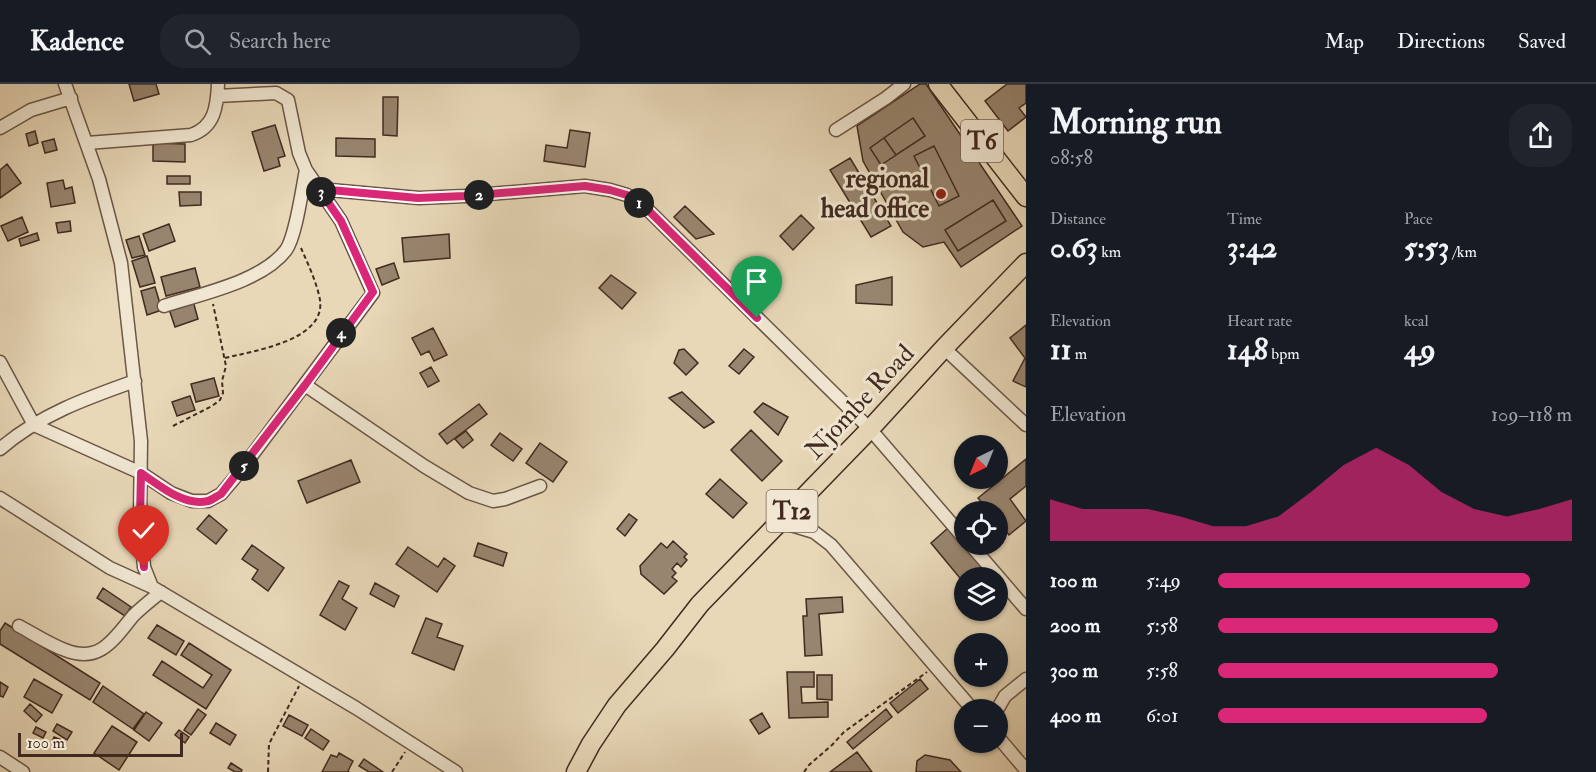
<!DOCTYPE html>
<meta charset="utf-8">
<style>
body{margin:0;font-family:"IM FELL Double Pica",serif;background:#20242c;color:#f1f3f6;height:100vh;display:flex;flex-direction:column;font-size:22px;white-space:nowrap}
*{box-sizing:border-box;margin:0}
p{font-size:20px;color:#9ea1a6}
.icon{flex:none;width:33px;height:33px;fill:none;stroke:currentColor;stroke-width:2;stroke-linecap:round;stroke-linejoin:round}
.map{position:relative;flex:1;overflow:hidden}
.details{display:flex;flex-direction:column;background:#171b24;width:570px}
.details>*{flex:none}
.needle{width:39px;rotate:223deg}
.tools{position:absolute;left:954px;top:351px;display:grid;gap:12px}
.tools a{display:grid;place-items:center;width:54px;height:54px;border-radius:50%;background:#171b24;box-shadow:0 2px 4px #0004;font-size:30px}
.scale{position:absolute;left:18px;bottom:15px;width:165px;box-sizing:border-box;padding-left:6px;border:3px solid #412b20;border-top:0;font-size:16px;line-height:21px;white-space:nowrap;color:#412b20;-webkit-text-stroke:4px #f0e6d1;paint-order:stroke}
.pin{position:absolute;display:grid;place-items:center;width:51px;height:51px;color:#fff;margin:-62px -26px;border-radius:50% 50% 50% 0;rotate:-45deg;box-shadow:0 0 6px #0007}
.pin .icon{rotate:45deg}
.km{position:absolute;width:30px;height:30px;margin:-15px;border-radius:50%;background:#222;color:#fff;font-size:16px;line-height:30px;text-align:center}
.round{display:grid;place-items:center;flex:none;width:63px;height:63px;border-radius:24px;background:#20242c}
.overview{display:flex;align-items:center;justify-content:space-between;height:102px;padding:0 24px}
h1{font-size:33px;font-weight:700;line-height:45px}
.figures{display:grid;grid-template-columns:repeat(3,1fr);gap:9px;height:102px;padding:6px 24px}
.figures div{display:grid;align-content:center}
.figures b{font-size:30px;font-weight:700}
.figures small{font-size:16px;font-weight:400}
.figures p{font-size:16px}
.chart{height:168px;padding:12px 24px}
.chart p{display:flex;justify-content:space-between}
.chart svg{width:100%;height:108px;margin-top:6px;fill:#db2777;opacity:.7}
ul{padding:0 24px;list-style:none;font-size:20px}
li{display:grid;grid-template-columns:96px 72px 1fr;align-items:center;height:45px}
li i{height:15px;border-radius:8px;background:#db2777}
header{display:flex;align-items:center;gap:36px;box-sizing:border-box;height:84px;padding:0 30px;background:#171b24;border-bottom:2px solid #363941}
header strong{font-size:28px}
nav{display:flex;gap:33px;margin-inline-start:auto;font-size:21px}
.search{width:420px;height:54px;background:#20242c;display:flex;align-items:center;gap:15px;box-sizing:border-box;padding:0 21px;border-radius:24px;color:#9ea1a6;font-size:22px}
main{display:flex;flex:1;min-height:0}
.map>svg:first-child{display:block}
</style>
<header>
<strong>Kadence</strong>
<div class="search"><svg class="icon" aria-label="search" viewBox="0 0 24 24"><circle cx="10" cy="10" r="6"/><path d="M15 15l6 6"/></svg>Search here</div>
<nav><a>Map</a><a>Directions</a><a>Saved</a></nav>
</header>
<main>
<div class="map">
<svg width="1026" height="688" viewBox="0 0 1026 688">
<rect width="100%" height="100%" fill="#e8d8b8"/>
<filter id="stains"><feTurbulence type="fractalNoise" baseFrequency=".00333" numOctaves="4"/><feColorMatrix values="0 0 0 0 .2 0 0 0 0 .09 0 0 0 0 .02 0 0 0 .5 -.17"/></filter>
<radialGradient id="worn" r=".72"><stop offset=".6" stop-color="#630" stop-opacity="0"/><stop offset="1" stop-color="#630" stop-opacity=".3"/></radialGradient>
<path fill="#98856f" stroke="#412b20" stroke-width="1.5" d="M129,0H156L159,10L134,17Z
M920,0H926L1022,142L961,183L944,158L923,163L903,148L863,77L857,42Z
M1007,0H1026V19L1019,24L1026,33L1008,47L985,17Z
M383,13H398L397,52L383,51Z
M913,34L925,52L896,71L884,54Z
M275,41L285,72L278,74L280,82L264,87L252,48Z
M570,46L590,49L585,83L544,77L546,61L567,64Z
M35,47L38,59L29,62L26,50Z
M336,54L375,55V73L336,72Z
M884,54L896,71L881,81L870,64Z
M54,55L57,66L45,69L42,58Z
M153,59L185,60V78L153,77Z
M934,62L959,112L939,122L914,72Z
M850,74L891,142L871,153L830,86Z
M7,80L21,99L0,114V86Z
M167,92H190V100H167Z
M63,96L65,105L72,103L75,119L51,123L47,99Z
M179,108H201V121L180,122Z
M993,116L1006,137L958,167L945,146Z
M685,122L714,150L696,155L674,133Z
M801,131L814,144L793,166L780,152Z
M22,133L28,148L8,157L1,142Z
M70,137L71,147L58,149L56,139Z
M169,140L175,157L149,167L143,150Z
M37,149L39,156L21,162L19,155Z
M449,150L450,174L404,178L402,154Z
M139,152L145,171L132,174L126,156Z
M147,172L155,199L140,203L132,177Z
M394,179L399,194L382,201L376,185Z
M195,184L200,203L166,212L161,193Z
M611,191L636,209L622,225L599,204Z
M892,193V221L856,219V201Z
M155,203L162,226L147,231L141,207Z
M193,217L198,235L175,243L169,225Z
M1026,241V303L1013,297L1025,274L1010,254Z
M433,244L447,271L434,277L429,267L421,271L412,254Z
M684,265L698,279L686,291L674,279L679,266Z
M744,265L754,273L739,290L729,282Z
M431,283L439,297L428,303L420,289Z
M214,294L219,312L196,318L191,300Z
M682,308L714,338L704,344L669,314Z
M190,312L195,326L177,332L172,318Z
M763,319L788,333L778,351L754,328Z
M479,320L487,330L447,360L439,350Z
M751,346L782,377L762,397L731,366Z
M466,347L473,356L463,364L455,355Z
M500,349L522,365L513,377L491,361Z
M540,359L567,378L553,398L526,379Z
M1026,375V402L1010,415L1026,437L1009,451L998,437V428H990L978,414Z
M351,376L360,398L307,419L298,397Z
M720,395L747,419L733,434L706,410Z
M629,430L637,436L625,452L617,445Z
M209,431L227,446L216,460L197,445Z
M948,444L985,487L977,494H964V499L931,459Z
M673,457L687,470L684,473L687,476L681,483L677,479L672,485L676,489L672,493L677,497L664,510L641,490L640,482L661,459L667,464Z
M478,459L507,469L503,482L474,472Z
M252,461L284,484L268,507L252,495L258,486L242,475Z
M408,463L438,483L444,474L455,482L437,508L396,480Z
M339,497L349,502L342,515L357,524L345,546L320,531Z
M375,499L399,512L394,523L370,510Z
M103,504L131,523L125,532L97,514Z
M842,513L843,528L819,530L822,571L805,572L803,532H807L806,515Z
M426,534L442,540L437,553L463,562L454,586L412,569Z
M5,539L100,599L90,616L0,560V547Z
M157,541L184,557L176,571L148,554Z
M189,559L231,586L206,625L153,591L162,577L203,604L212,591L181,571Z
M787,588H814V603H801L802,619L828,618V633L789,634Z
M817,591H832V616L817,615Z
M34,595L62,611L52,629L24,613Z
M920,595L928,605L898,629L890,619Z
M0,598L8,603L3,613L0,612Z
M103,602L144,630L133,645L93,618Z
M30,620L42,631L36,638L24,627Z
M198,625L206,631L191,651L184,646Z
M886,625L892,633L853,665L847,658Z
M146,628L162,639L149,657L134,646Z
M762,629L770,643L759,650L750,636Z
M289,631L308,641L302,652L283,642Z
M216,639L236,651L230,661L210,649Z
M57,640L72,648L67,656L53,647Z
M112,642L137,658L119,686L94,669Z
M36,643L46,648L43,654L33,649Z
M311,645L329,657L323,666L305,654Z
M179,646L189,653L185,659L175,651Z
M54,653L64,657L62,662L52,658Z
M857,668L872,688H830Z
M339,669L353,677L348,687L349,688H322L331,671L337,673Z
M925,671L950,676L961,688H916L917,677Z
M364,675L383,688H369L359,682Z
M231,679L242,686L241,688H235L228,684Z"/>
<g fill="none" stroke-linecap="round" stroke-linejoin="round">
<g stroke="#6b5646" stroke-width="15">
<path id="minor" d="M65,0L99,95L121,179L141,357L140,434L144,483L152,503L356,624L456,688
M0,44L31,26L71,14
M836,46L886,14L904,0
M87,59L191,51C215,43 217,22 218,0
M319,105L419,114L465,112L585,102L610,106L627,111L644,122L870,345L964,454
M164,222C200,210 262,198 286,166C296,152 302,105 306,86
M944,264L1026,341
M0,278L34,341L141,389L171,409L192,417H208L221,410L238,390L373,209L341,137L306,86L299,69L288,16L276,9L217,12
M305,301L424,382L469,409L493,417L505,415L540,402
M0,365C39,331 87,314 135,297
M0,414L110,484L152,503
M781,438L814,448L831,461L973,626
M970,460L1026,525
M19,542C34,550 49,560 65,566C100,580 114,555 133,532C142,523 151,516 161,508
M997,626L1005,612L1026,595
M998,653L1026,686
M0,673L23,688"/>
</g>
<g stroke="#412b20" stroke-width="21">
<path id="highway" d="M938,0L1026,113
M576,688L591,660L617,621L665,565L700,520L870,345L944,264L1026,179"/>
</g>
<path stroke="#412b20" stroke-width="2" stroke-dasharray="4.5 3" stroke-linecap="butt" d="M225,274C252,267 326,257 320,216C317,199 308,180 301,164
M173,342L212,322L220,316L223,309L222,297L226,282L213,220
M268,688L269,660L299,602
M392,688L405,668
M804,688L809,681L832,661L844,648L927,588"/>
<use href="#minor" stroke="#f0e6d1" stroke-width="12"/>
<use href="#highway" stroke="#e8d8b8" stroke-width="18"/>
</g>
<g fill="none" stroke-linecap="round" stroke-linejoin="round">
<g stroke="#fff" stroke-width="12">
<path id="route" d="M144,483L140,434L141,389C159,401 184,423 208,417C212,416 217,412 221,410L305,301L373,208L341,137L319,105L418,114L465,112L585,102L610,106L627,111L644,122L757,234"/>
</g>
<use href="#route" stroke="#db2777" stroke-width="8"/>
</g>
<circle fill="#8f2418" stroke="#f0e6d1" stroke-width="2" cx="941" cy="110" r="6"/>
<g text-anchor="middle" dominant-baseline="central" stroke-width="6" stroke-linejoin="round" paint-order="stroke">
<g fill="#f0e6d1" stroke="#766355" stroke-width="1.5">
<rect x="961" y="36" width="42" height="42" rx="4.5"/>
<rect x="766.5" y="406" width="51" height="42" rx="4.5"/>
</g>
<g font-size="24" font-weight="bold" fill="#412b20">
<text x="982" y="57">T6</text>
<text x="792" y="427">T12</text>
</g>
<g font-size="26" font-weight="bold" fill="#412b20" stroke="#f0e6d1" text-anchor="end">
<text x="929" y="95">regional<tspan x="929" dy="30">head office</tspan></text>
</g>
<g font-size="26" fill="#412b20" stroke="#f0e6d1">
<text transform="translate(860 318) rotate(-47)">Njombe Road</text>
</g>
</g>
<rect width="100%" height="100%" filter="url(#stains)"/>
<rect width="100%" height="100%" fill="url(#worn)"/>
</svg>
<div class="tools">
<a><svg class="needle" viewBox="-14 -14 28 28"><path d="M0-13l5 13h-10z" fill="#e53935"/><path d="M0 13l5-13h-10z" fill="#9ea1a6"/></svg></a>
<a><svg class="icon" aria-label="locate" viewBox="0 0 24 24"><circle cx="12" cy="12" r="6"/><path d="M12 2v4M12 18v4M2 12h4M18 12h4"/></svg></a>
<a><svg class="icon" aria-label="layers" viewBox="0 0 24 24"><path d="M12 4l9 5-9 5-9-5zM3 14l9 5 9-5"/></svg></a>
<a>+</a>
<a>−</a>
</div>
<div class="scale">100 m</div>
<div class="pin" style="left:757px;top:234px;background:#1e9e55"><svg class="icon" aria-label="arrive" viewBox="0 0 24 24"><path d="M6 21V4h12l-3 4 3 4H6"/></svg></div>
<div class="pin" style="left:144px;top:483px;background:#d93025"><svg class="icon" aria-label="check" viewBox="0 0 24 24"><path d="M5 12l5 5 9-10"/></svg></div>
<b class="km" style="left:639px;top:119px">1</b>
<b class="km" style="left:479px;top:111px">2</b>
<b class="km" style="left:321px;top:108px">3</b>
<b class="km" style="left:341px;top:249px">4</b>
<b class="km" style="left:244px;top:382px">5</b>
</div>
<section class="details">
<div class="overview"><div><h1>Morning run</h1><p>08:58</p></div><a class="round"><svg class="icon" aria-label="share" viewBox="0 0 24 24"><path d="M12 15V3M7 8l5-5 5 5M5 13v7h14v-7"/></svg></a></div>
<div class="figures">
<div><p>Distance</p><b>0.63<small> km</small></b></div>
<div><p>Time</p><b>3:42</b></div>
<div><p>Pace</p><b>5:53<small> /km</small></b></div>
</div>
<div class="figures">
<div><p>Elevation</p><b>11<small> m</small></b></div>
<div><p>Heart rate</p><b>148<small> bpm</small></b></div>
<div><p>kcal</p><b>49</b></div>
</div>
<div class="chart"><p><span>Elevation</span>109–118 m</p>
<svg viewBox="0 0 160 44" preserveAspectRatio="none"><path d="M0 44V27L10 31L20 31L30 31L40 34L50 38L60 38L70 34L80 24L90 13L100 6L110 13L120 24L130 31L140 34L150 31L160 27V44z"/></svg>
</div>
<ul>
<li><b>100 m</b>5:49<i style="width:88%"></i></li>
<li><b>200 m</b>5:58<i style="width:79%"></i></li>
<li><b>300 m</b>5:58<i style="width:79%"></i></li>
<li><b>400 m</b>6:01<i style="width:76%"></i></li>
</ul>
</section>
</main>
